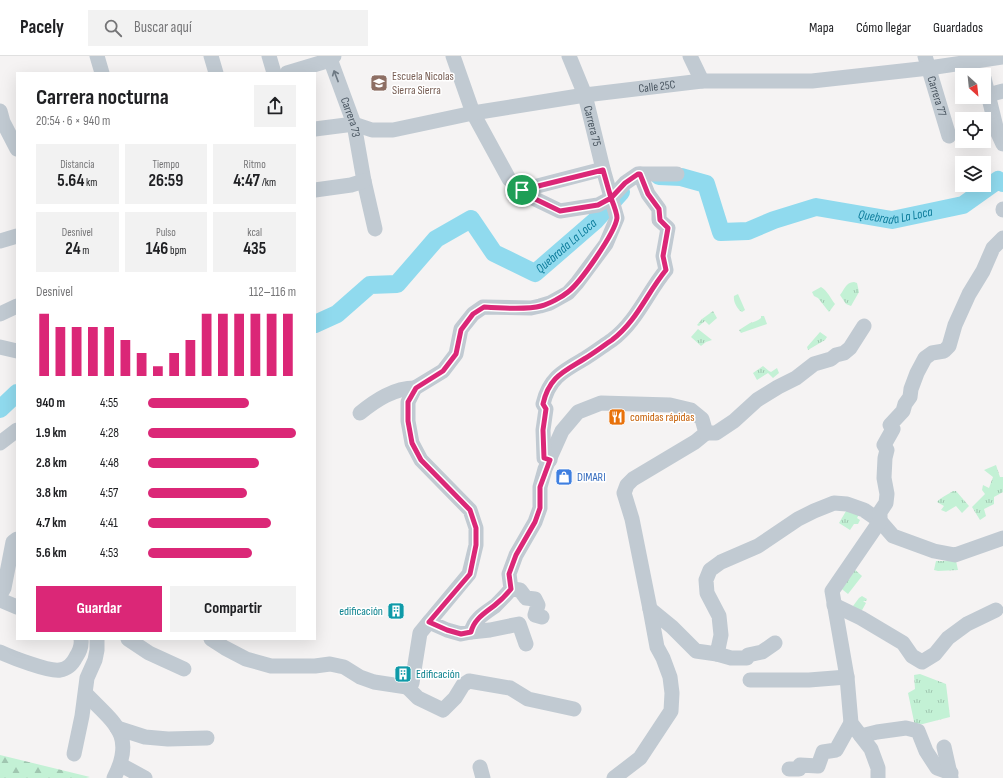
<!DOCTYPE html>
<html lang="es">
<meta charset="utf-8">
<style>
body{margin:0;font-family:"Sofia Sans Condensed",sans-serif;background:#f2f2f2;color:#202124;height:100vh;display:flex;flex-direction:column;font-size:15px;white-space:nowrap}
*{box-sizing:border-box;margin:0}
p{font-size:13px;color:#757577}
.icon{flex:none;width:22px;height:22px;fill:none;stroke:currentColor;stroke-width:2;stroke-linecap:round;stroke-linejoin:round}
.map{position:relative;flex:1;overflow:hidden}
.side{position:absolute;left:16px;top:16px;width:300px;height:568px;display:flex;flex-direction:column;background:#fff;border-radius:0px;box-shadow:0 4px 16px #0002}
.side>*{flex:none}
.needle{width:26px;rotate:153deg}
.buttons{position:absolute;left:955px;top:12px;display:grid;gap:8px}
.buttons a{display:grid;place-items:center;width:36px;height:36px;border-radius:0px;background:#fff;box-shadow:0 4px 16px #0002;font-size:20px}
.pin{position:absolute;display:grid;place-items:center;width:34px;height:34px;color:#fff;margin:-17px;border:2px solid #fff;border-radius:50%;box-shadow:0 1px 4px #0007}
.round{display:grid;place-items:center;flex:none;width:42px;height:42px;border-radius:0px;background:#f2f2f2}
.headline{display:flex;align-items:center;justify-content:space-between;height:68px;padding:0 20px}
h1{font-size:22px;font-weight:700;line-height:30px}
.figures{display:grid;grid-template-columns:repeat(3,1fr);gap:6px;height:68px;padding:4px 20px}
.figures div{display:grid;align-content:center;border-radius:0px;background:#f2f2f2;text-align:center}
.figures b{font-size:17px;font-weight:700}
.figures small{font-size:11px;font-weight:400}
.figures p{font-size:11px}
.chart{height:112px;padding:8px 20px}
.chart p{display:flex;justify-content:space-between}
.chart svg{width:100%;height:72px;margin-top:4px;stroke:#db2777;stroke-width:6}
.cta{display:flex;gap:8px;margin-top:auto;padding:8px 20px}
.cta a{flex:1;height:46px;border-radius:0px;background:#db2777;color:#fff;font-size:16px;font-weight:700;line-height:46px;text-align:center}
.cta a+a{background:#f2f2f2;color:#202124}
ul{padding:0 20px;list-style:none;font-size:13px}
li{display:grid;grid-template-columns:64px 48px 1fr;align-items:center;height:30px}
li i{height:10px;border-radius:5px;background:#db2777}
header{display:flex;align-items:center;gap:24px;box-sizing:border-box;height:56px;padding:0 20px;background:#fff;border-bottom:1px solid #e0e0e0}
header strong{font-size:19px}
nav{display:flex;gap:22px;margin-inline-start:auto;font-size:14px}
.search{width:280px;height:36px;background:#f2f2f2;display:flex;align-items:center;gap:10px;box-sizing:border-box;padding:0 14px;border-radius:0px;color:#757577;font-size:15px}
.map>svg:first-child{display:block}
</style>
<header>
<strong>Pacely</strong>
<div class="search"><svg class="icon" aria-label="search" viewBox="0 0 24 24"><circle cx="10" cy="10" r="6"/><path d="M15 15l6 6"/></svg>Buscar aquí</div>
<nav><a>Mapa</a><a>Cómo llegar</a><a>Guardados</a></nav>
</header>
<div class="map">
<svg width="1003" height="722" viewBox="0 0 1003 722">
<defs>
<pattern id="grass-tufts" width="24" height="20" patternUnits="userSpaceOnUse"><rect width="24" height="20" fill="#c3f1d5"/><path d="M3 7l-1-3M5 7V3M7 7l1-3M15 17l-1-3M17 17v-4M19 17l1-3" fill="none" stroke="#a0c6b0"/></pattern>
<pattern id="forest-firs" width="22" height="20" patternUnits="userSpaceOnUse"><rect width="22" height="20" fill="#c3f1d5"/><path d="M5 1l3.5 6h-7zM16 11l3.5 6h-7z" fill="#a0c6b0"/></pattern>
</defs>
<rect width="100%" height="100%" fill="#f5f3f3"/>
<path fill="url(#grass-tufts)" d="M854,226L857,227L859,236L851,250L846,248L840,239C845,233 845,227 854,226Z
M821,231C827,234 831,243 835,248L829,256L818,242L814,240L812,236Z
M738,238L745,254L742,256C737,253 733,245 734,240Z
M713,255L717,262L709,269L705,265L699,270L697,269L702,263Z
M761,260H764L767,268L741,277L739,274L750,267C754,266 757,265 761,262Z
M698,273L712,284L706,286L701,290L691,281Z
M820,276L827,281L825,284L808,294L807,291Z
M763,310L769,315L771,316L777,312L779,317L773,322L768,317L757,324L753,317Z
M996,409L1000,421H1003V436L994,441V448L984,453L986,460L980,464L972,451L985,438L982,434L983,429L989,432L993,421L984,414Z
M953,435H956L969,450L962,457L956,450L946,456L941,454L944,450L937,446C941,441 947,439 953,435Z
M849,450L861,455L857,462L860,464L858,468H854L850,474L839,467Z
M936,505H956L958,514L938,515L934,514Z
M853,512L862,520L848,538L838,530Z
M862,540L867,543L866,545H863L866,547L861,556L853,550L859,542Z
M920,618L946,628L950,661L915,670L908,637L915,633L914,619Z"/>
<path fill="url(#forest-firs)" d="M0,699L90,721L86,722H0Z"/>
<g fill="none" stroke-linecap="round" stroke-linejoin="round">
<g stroke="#90daee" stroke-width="18">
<path id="s1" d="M659,120L681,121L706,128L721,176L748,175L774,164L816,151L892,164L963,149L998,124L1003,127"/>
<path id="s2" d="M315,268L337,258L370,229L397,228L436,183L471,163L494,197L535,217L595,165L621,136"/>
<path d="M0,353L17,337"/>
</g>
<g stroke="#c1cad2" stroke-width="15">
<path d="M97,0L102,17"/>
<path d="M211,0L216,17"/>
<path d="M269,0L274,17"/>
<path id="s3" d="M329,0L354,68L364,125L375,173"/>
<path d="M453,0L473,57L509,123L531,141L560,155L598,149L611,142L625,127L638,118H677"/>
<path id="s4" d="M569,0L585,39L603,113L617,162L606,188L577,227L568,237L550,247L540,250L531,252L483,251L473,258L461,273L456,298L443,315L415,332L408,346V365L412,387L421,404L470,454L476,472V489L469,518L429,566L447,574L461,578L471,576C474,563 485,557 495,550C500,545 506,539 511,533L509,518L516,499L535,466L540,452V431L545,413L562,375L578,356L601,347L670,349L691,354L702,363L706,377L695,386L633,423L627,429L624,437L632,463L650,553L672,571L696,595L717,598L721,579L719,560L707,537L706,524L710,514L721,506L758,490L798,463L814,455L834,447L847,448L864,454L880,465L893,480L934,495L955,499L1003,482"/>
<path d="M690,0L702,25"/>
<path id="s5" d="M925,0L949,80"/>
<path d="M287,17L330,4L334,0"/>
<path d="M984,22L997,75L1003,88"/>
<path d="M988,39L1003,35"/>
<path d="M0,55L3,66L17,93"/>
<path id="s6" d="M315,73L354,68L372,74H393L473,57L585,39L702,25H812L929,12L1003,1"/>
<path d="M315,134L351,129L364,125"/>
<path d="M522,134L603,113"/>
<path d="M1003,153V154"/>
<path d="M0,185L17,180"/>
<path d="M0,258L17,250"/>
<path d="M0,291L17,295"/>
<path d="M360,357C376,344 394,332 415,332"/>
<path d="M706,377H716L734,365L757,344L778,331L796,322L814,308L831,303L836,299L844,297L850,292L864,270"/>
<path d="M0,387L17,374"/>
<path d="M550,404L544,402L543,374L546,353L543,348C549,322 563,315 584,303C594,297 603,290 612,284C637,265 647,237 666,214L663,200L668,172L659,164V153L648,138L640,118"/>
<path d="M511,533L520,534L526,542L535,543L538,549L535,559L542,561"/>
<path d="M0,539L4,532L13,486L17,483"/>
<path d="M0,544L17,551"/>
<path d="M834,549L861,562L903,587L912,600L922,606L935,598L948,582L967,568L996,554"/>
<path d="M471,576L490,574L519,568L526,588"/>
<path d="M128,583L149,597L184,613"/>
<path d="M211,583L225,592L246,603L271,610H315L330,608L344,611L360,621L374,626L407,631L412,627L420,577L429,566"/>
<path d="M0,596C11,601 49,616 60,614C68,613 73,607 76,601C80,595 82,590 81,583"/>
<path d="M717,598L731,602H747L748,599L762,596L775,587"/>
<path d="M750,624H809L847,621"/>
<path d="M407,631L418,642L443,654L455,642L463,629L469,625L510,632L528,643L574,653"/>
<path d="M86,638C114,667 136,679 114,722"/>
<path d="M117,672L145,681L168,683L207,682"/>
<path d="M861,680L877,676L906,672L918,675L926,695L937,712L951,717"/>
<path d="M944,691L951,722"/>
<path d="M74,698L82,660L87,622L95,604L97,594V583"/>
<path d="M121,709L145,722"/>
<path d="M480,711L483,722"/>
<path d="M789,713H799L800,709L818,710L823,696L836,694L851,667"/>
<path d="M614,722L640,702L671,655L672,637L670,621L663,602L657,591L650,553"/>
<path d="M878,722V712L871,693L851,667L847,621L832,535L880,465V456L886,447L887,438L884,422L885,402L887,394L884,389L893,373L890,369L903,355L905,348L910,341L911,333L917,317L925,302L932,297L944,295L949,290L955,269L969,238L983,215L993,192L1003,182"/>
</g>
</g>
<defs><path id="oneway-shaft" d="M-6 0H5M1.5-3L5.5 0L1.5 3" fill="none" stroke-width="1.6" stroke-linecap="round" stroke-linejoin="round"/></defs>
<use stroke="#6e7983" href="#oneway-shaft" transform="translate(336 20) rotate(-111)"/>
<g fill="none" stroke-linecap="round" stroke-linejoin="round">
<g stroke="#fff" stroke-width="8">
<path id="route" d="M522,134L531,141L560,155L598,149L611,142L625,127L638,118H640L648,138L659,153L660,164L668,172L663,200L666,214C647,237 637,265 612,284C603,290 594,297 584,303C563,316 549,321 543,348L546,353L543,374L544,402L550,404L540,431V452L535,466L516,499L509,518L511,533C506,539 500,545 495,549C485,557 474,563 471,576L461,578L447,574L429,566L470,518L476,489V472L470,454L421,404L412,387L408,365V346L416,332L443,315L456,298L461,274L473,258L484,251C498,252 527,254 541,250C549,248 562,241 568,236C580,227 615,177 617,162C617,157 613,147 611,142L603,114L522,134"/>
</g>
<use href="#route" stroke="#db2777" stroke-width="5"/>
</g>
<defs>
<g id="school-square" transform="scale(0.9)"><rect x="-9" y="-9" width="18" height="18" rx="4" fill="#8d6e63" stroke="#fff"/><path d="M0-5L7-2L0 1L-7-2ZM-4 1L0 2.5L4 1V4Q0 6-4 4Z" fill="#fff"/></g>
<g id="restaurant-square" transform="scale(0.9)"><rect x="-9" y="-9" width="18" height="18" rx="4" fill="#e8710a" stroke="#fff"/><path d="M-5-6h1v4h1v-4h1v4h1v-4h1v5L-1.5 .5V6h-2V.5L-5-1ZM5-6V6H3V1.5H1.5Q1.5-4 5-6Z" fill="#fff"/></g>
<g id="shop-square" transform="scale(0.9)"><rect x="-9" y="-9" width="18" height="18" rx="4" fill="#3f7fe0" stroke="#fff"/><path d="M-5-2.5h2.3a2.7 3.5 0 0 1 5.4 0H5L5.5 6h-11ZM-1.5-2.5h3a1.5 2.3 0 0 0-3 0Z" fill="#fff"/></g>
<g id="building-square" transform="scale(0.9)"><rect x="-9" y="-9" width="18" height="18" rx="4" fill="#0f9aa8" stroke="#fff"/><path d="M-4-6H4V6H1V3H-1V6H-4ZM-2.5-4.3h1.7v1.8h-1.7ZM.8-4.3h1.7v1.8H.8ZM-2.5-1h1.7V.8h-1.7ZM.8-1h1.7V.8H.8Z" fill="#fff"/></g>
</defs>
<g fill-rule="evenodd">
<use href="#school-square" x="379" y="27"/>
<use href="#restaurant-square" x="617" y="361"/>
<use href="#shop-square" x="564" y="421"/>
<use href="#building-square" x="396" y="555"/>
<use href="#building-square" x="403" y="618"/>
</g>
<g text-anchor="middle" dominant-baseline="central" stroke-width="3" stroke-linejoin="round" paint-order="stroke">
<g font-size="12" fill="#785e54" stroke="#fff" text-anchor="start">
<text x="392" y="20">Escuela Nicolas<tspan x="392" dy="14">Sierra Sierra</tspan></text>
</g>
<g font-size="12" fill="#4a5661" stroke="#fff">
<text stroke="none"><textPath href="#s6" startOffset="347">Calle 25C</textPath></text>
<text stroke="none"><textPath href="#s5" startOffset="42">Carrera 77</textPath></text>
<text stroke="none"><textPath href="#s3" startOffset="65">Carrera 73</textPath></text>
<text stroke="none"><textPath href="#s4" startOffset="74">Carrera 75</textPath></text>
</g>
<g font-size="12" fill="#c56008" stroke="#fff" text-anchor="start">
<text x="630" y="361">comidas rápidas</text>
</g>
<g font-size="12" fill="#366cbe" stroke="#fff" text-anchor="start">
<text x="577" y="421">DIMARI</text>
</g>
<g font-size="12" fill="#0d838f" stroke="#fff" text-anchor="end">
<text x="383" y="555">edificación</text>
<text x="416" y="618" text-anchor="start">Edificación</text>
</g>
<g font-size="13" font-style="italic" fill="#0c7c9b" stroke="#fff">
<text stroke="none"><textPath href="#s1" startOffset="278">Quebrada La Loca</textPath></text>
<text stroke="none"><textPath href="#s2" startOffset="323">Quebrada La Loca</textPath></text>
</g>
</g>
</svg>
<div class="buttons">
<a><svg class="needle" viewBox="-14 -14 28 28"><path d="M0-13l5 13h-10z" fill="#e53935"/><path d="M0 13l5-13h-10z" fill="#757577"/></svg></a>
<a><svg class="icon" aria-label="locate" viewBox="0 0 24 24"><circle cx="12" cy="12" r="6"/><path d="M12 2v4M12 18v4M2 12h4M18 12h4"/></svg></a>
<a><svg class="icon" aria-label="layers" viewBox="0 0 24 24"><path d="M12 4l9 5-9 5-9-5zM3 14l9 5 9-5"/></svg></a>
</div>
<div class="pin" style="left:522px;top:134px;background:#1e9e55"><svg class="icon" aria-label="arrive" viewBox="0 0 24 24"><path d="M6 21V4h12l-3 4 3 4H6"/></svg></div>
<section class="side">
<div class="headline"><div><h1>Carrera nocturna</h1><p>20:54 · 6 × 940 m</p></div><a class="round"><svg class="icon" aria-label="share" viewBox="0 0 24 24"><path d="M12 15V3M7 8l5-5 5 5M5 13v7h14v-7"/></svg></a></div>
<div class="figures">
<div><p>Distancia</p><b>5.64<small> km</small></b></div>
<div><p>Tiempo</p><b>26:59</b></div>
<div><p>Ritmo</p><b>4:47<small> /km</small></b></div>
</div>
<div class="figures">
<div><p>Desnivel</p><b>24<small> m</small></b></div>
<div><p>Pulso</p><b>146<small> bpm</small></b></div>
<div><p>kcal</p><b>435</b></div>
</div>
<div class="chart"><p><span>Desnivel</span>112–116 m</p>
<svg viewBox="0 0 160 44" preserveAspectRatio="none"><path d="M5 44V6M15 44V14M25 44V14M35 44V14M45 44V14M55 44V22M65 44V30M75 44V38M85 44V30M95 44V22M105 44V6M115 44V6M125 44V6M135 44V6M145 44V6M155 44V6"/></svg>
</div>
<ul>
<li><b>940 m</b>4:55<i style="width:68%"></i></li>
<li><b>1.9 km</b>4:28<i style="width:100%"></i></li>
<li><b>2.8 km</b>4:48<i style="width:75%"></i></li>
<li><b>3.8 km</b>4:57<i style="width:67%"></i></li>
<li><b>4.7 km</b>4:41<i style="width:83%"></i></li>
<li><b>5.6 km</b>4:53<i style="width:70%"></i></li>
</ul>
<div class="cta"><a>Guardar</a><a>Compartir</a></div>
</section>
</div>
